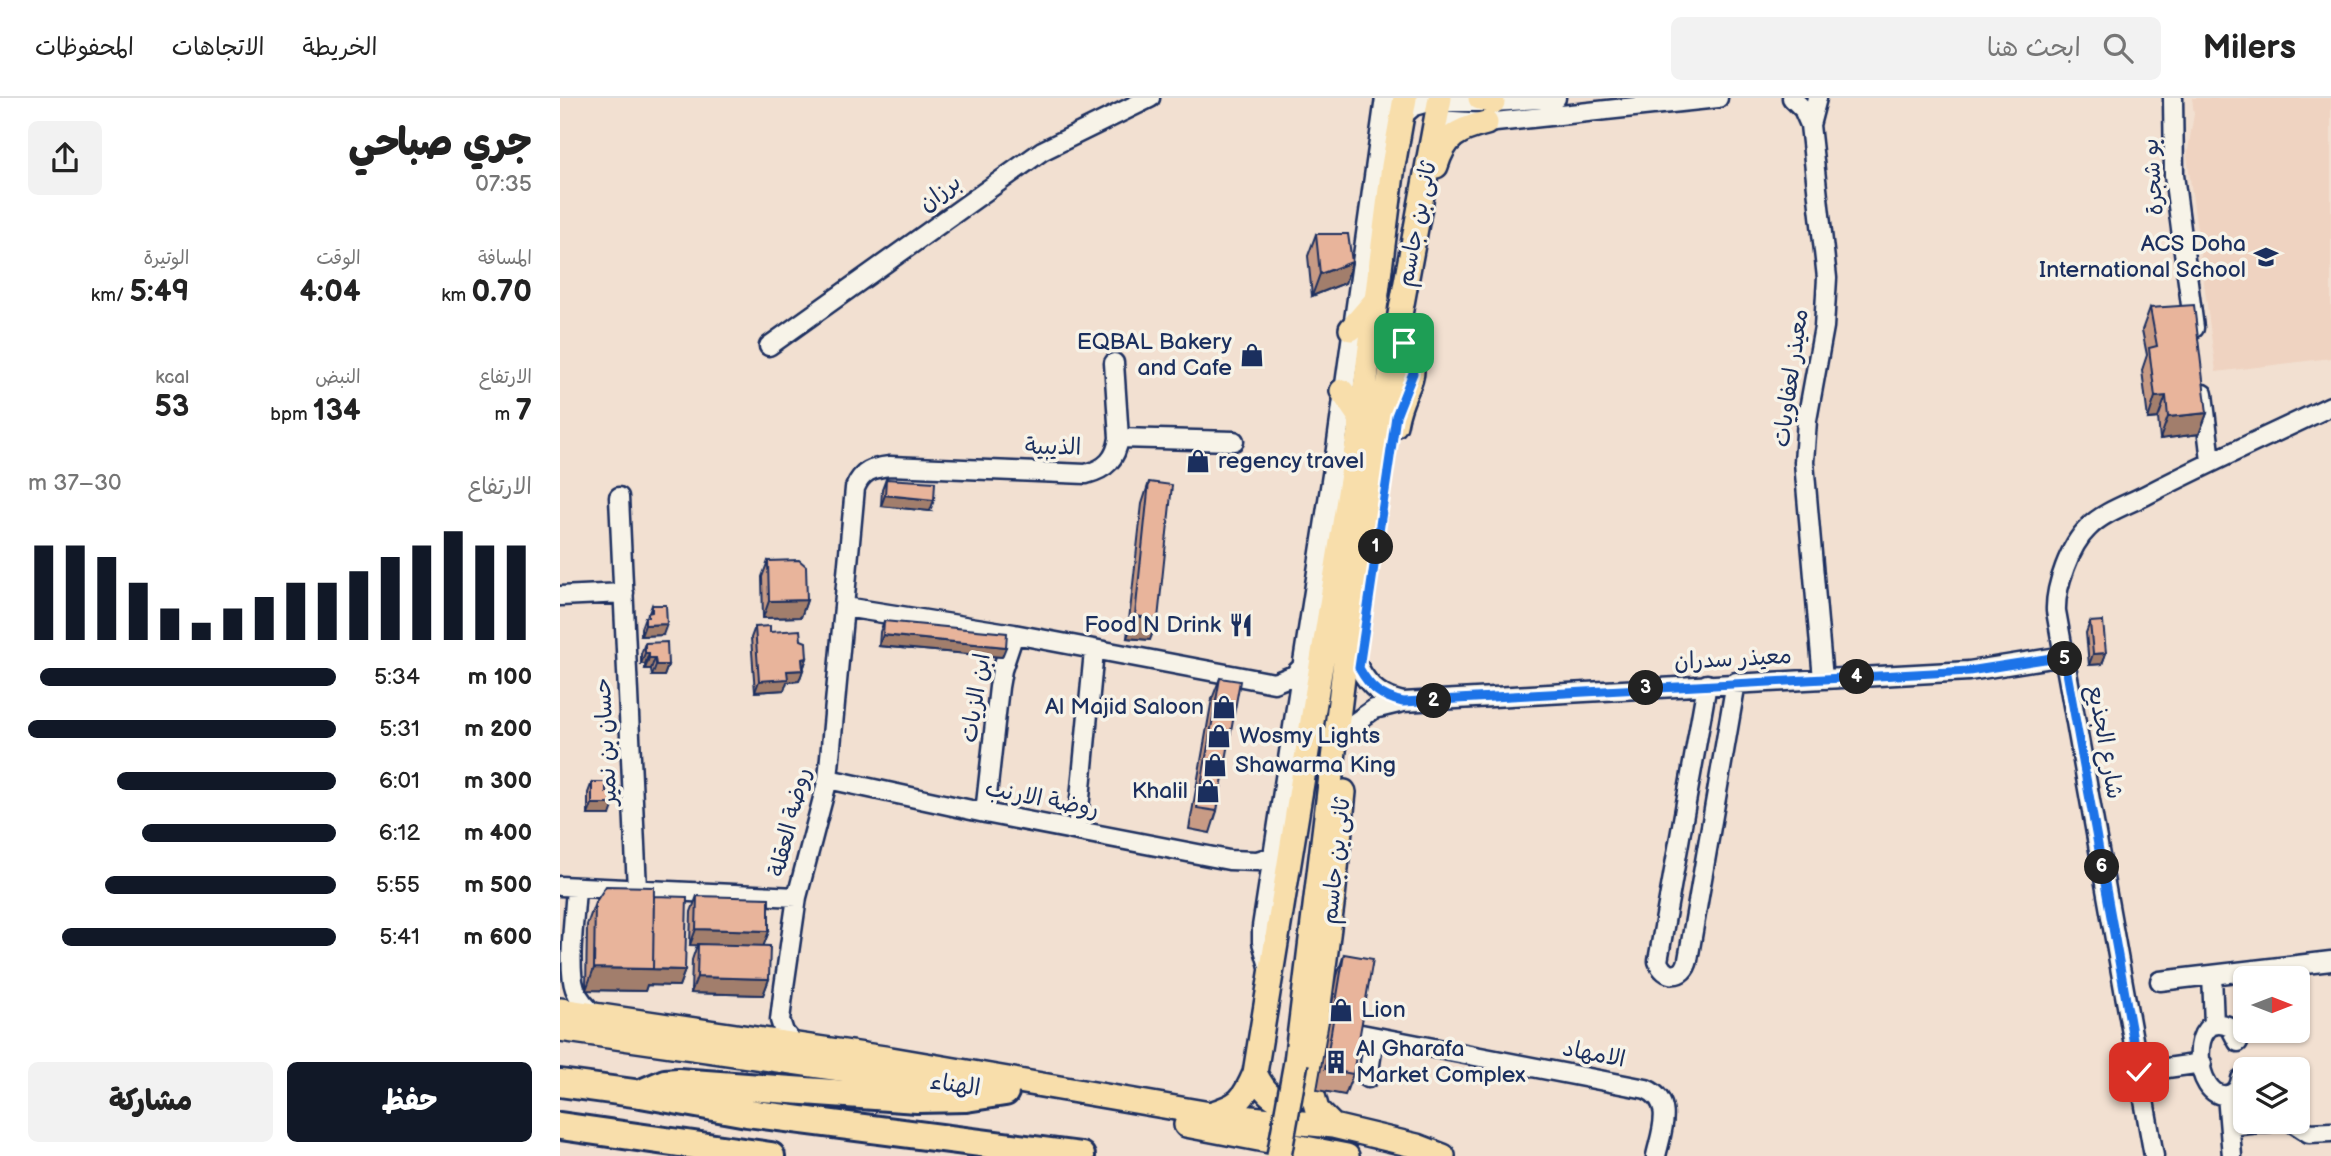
<!DOCTYPE html>
<html lang="ar">
<meta charset="utf-8">
<style>
body{margin:0;font-family:"Balsamiq Sans","Playpen Sans Arabic",sans-serif;background:#f2f2f2;color:#222;direction:rtl;height:100vh;display:flex;flex-direction:column;font-size:26px;white-space:nowrap}
*{box-sizing:border-box;margin:0}
p{font-size:23px;color:#767676}
.icon{flex:none;width:38px;height:38px;fill:none;stroke:currentColor;stroke-width:2;stroke-linecap:round;stroke-linejoin:round}
.map{position:relative;flex:1;overflow:hidden;direction:ltr}
.details{display:flex;flex-direction:column;background:#fff;width:560px}
.details>*{flex:none}
.needle{width:46px;rotate:90deg}
.fabs{position:absolute;left:1673px;top:868px;display:grid;gap:14px}
.fabs a{display:grid;place-items:center;width:77px;height:77px;border-radius:10px;background:#fff;box-shadow:0 2px 5px #0004;font-size:35px}
.pin{position:absolute;display:grid;place-items:center;width:60px;height:60px;color:#fff;margin:-30px;border-radius:14px;box-shadow:0 4px 10px #0006}
.km{position:absolute;width:35px;height:35px;margin:-18px;border-radius:50%;background:#222;color:#fff;font-size:19px;line-height:35px;text-align:center}
.round{display:grid;place-items:center;flex:none;width:74px;height:74px;border-radius:10px;background:#f2f2f2}
.overview{display:flex;align-items:center;justify-content:space-between;height:119px;padding:0 28px}
h1{font-size:38px;font-weight:800;line-height:52px}
.stats{display:grid;grid-template-columns:repeat(3,1fr);gap:10px;height:119px;padding:7px 28px}
.stats div{display:grid;align-content:center}
.stats b{font-size:30px;font-weight:800}
.stats small{font-size:19px;font-weight:400}
.stats p{font-size:19px}
.chart{height:196px;padding:14px 28px}
.chart p{display:flex;justify-content:space-between}
.chart svg{width:100%;height:126px;margin-top:7px;stroke:#111827;stroke-width:6}
.cta{display:flex;gap:14px;margin-top:auto;padding:14px 28px}
.cta a{flex:1;height:80px;border-radius:10px;background:#111827;color:#fff;font-size:28px;font-weight:800;line-height:80px;text-align:center}
.cta a+a{background:#f2f2f2;color:#222}
ul{padding:0 28px;list-style:none;font-size:23px}
li{display:grid;grid-template-columns:112px 84px 1fr;align-items:center;height:52px}
li i{height:18px;border-radius:9px;background:#111827}
header{display:flex;align-items:center;gap:42px;box-sizing:border-box;height:98px;padding:0 35px;background:#fff;border-bottom:2px solid #e0e0e0}
header strong{font-size:33px}
nav{display:flex;gap:38px;margin-inline-start:auto;font-size:24px}
.search{width:490px;height:63px;background:#f2f2f2;display:flex;align-items:center;gap:18px;box-sizing:border-box;padding:0 24px;border-radius:10px;color:#767676;font-size:26px}
main{display:flex;flex:1;min-height:0}
.map>svg:first-child{display:block}
</style>
<header>
<strong>Milers</strong>
<div class="search"><svg class="icon" aria-label="search" viewBox="0 0 24 24"><circle cx="10" cy="10" r="6"/><path d="M15 15l6 6"/></svg>ابحث هنا</div>
<nav><a>الخريطة</a><a>الاتجاهات</a><a>المحفوظات</a></nav>
</header>
<main>
<div class="map">
<svg width="1771" height="1058" viewBox="0 0 1771 1058">
<rect width="100%" height="100%" fill="#f2e0d1"/>
<filter id="ink" filterUnits="userSpaceOnUse"><feTurbulence type="fractalNoise" baseFrequency=".0143" numOctaves="2"/><feDisplacementMap in="SourceGraphic" scale="14" xChannelSelector="R" yChannelSelector="G"/><feConvolveMatrix kernelMatrix="1 2 1 2 8 2 1 2 1" color-interpolation-filters="sRGB"/></filter>
<g filter="url(#ink)">
<path fill="#efd3c1" d="M1632,0H1771V260L1656,274L1627,58L1634,16Z"/>
<g fill="none" stroke-linecap="round" stroke-linejoin="round">
<g stroke="#1b2f5e" stroke-width="23">
<path id="minor" d="M1232,0L1243,11L1250,27
M1257,0L1250,27L1267,180L1264,229L1247,322L1244,364L1263,581
M1613,0L1614,77L1634,230
M841,19L854,8L868,4H933L996,0
M877,22L926,25L1158,0
M209,248L482,53L590,0
M1643,296L1651,363
M559,340L674,343
M59,399L77,791
M0,498L64,495
M285,509L454,536L714,585L734,577L741,570
M799,570C810,590 822,599 843,604
M1147,586L1098,863C1104,881 1124,881 1128,862L1176,584
M790,628L814,611L843,604L1409,573L1504,558
M268,681L425,715L669,762L697,763L713,758
M425,715L439,589L442,572L454,536
M517,732L534,553
M0,788L237,799
M16,789C15,815 7,869 15,891C19,902 27,910 36,918
M710,872L702,844V829L776,351L825,0
M1652,877L1654,927
M1600,883L1771,863
M796,935L1086,991C1115,1003 1101,1035 1096,1058
M1678,944L1670,929C1627,908 1633,1004 1668,997C1677,995 1680,988 1681,981
M234,946L224,934L220,922L224,889L237,799L268,681L295,390C302,373 312,370 330,368L526,376C546,371 556,361 559,340L554,265
M1579,974L1642,965
M808,980L814,939
M1667,997L1672,1058
M1732,1024L1749,1035L1771,1034
M1670,1028L1710,1024
M1594,1058L1496,513C1495,489 1510,447 1528,430C1543,414 1569,406 1588,396C1648,365 1710,337 1771,308"/>
</g>
<g stroke="#1b2f5e" stroke-width="28">
<path id="major" d="M920,0L933,4
M876,68C885,38 898,32 926,25
M791,231L817,201
M782,293L801,321
M835,327C843,279 868,284 837,233
M0,912L331,961L650,1016L773,1028L857,1048L883,1058
M0,931L385,986
M736,964L785,563L837,233L880,0
M695,975C706,998 722,1014 744,992
M650,1016C679,1007 683,1003 695,975L801,321L833,68L845,0
M626,1027L787,1058
M773,1028L757,1012L749,983L773,799L784,694"/>
</g>
<g stroke="#1b2f5e" stroke-width="32">
<path id="highway" d="M0,985L81,996L187,1015L521,1058
M86,993L105,985L118,984L357,1001L406,1000L445,994
M0,1028L211,1058"/>
</g>
<use href="#minor" stroke="#f7f3e8" stroke-width="18"/>
<use href="#major" stroke="#f8deab" stroke-width="23"/>
<use href="#highway" stroke="#f8deab" stroke-width="26"/>
<g stroke="#1b2f5e" stroke-width="28" stroke-linecap="butt">
<path id="major-bridge" d="M719,1058L736,964"/>
</g>
<use href="#major-bridge" stroke="#f8deab" stroke-width="23"/>
</g>
<path fill="#c89b85" stroke="#1b2f5e" stroke-width="2" d="M756,136L792,164L785,185L752,198L748,158Z
M1590,210L1647,315L1639,336L1600,341L1598,320L1588,321L1582,272L1587,257L1582,232Z
M326,381L370,413L321,408L322,392Z
M589,384L590,542L567,540L582,406Z
M208,463L247,502L241,519L203,520L202,479Z
M92,507L103,537L81,538V530L85,519H87L88,515H89Z
M324,523L442,559L319,548L320,534Z
M1530,524L1546,555L1542,566L1529,567L1526,535Z
M195,529L210,534L247,560L239,583L227,584L224,592L195,594L191,540Z
M85,545L108,567L104,578H92L91,571H85V566H81V556Z
M660,580L657,713L650,735L629,731L652,601Z
M32,684L46,694L50,717H28V695Z
M137,798L209,833L203,848L209,881L203,897L131,895L132,862L137,847H130L131,814Z
M94,800L125,872L119,888L87,887L85,893L26,892L27,827L35,805Z
M784,856L793,976L785,997L757,992L777,878Z"/>
<path fill="#a27e6c" stroke="#1b2f5e" stroke-width="2" d="M792,164L785,185L752,198L760,176Z
M1606,298L1598,320L1588,321L1595,299Z
M1647,315L1639,336L1600,341L1608,319Z
M325,397L374,402L370,413L321,408Z
M247,502L241,519L203,520L209,503Z
M575,518L598,521L590,542L567,540Z
M107,526L103,537L81,538L85,527Z
M323,537L446,549L442,559L319,548Z
M85,555H89L85,566H81Z
M1546,555L1542,566L1529,567L1533,556Z
M89,560H95L91,571H85Z
M247,560L243,571L242,561Z
M96,567H108L104,578H92Z
M243,572L239,583L227,584L224,592L195,594L199,583L227,573Z
M32,706H54L50,717H28Z
M136,831L209,833L203,849L130,847Z
M34,870L125,872L119,888L87,887L85,893L26,892Z
M137,879L209,881L203,897L131,895Z"/>
<path fill="#e8b49b" stroke="#1b2f5e" stroke-width="2" d="M756,136H788L792,164L760,176Z
M1634,207L1647,315L1608,319L1606,298L1595,299L1589,250L1597,248L1590,210Z
M326,381L375,384L374,402L325,397Z
M589,384L612,387L598,521L575,518Z
M239,462L246,468L247,502L209,503L208,463Z
M92,507H106L107,526L85,527V519H88V515L92,514Z
M324,523L447,535L446,549L323,537Z
M1543,523L1546,555L1533,556L1530,524Z
M210,528V534L240,532L241,542L246,544L247,560L242,561L243,572L227,573L228,581L199,583L195,529Z
M107,544L108,567H96L95,560H89V555H85V545Z
M660,580L680,583L657,713L637,710Z
M32,684H46V694H54V706H32Z
M46,788L94,789L93,871L34,870L35,805Z
M94,798L127,799L125,872L93,871Z
M137,798L209,800V833L136,831Z
M138,846L210,848L209,881L137,879Z
M784,856L813,861L793,976L765,971Z"/>
</g>
<g fill="none" stroke-linecap="round" stroke-linejoin="round" filter="url(#ink)">
<g stroke="#fff" stroke-width="14">
<path id="route" d="M844,245L852,263L853,275L836,318L799,570C810,590 821,599 843,604L1409,573L1504,558L1579,974"/>
</g>
<use href="#route" stroke="#1a73e8" stroke-width="9"/>
</g>
<defs>
<g id="school-bare" transform="scale(1.89)"><path d="M0-5L7-2L0 1L-7-2ZM-4 1L0 2.5L4 1V4Q0 6-4 4Z" fill="#1b2f5e" stroke="#f7f3e8" stroke-width="2.5" paint-order="stroke"/></g>
<g id="shop-bare" transform="scale(1.89)"><path d="M-5-2.5h2.3a2.7 3.5 0 0 1 5.4 0H5L5.5 6h-11ZM-1.5-2.5h3a1.5 2.3 0 0 0-3 0Z" fill="#1b2f5e" stroke="#f7f3e8" stroke-width="2.5" paint-order="stroke"/></g>
<g id="restaurant-bare" transform="scale(1.89)"><path d="M-5-6h1v4h1v-4h1v4h1v-4h1v5L-1.5 .5V6h-2V.5L-5-1ZM5-6V6H3V1.5H1.5Q1.5-4 5-6Z" fill="#1b2f5e" stroke="#f7f3e8" stroke-width="2.5" paint-order="stroke"/></g>
<g id="building-bare" transform="scale(1.89)"><path d="M-4-6H4V6H1V3H-1V6H-4ZM-2.5-4.3h1.7v1.8h-1.7ZM.8-4.3h1.7v1.8H.8ZM-2.5-1h1.7V.8h-1.7ZM.8-1h1.7V.8H.8Z" fill="#1b2f5e" stroke="#f7f3e8" stroke-width="2.5" paint-order="stroke"/></g>
</defs>
<g fill-rule="evenodd">
<use href="#school-bare" x="1706" y="159"/>
<use href="#shop-bare" x="692" y="257"/>
<use href="#shop-bare" x="638" y="363"/>
<use href="#restaurant-bare" x="681" y="527"/>
<use href="#shop-bare" x="664" y="609"/>
<use href="#shop-bare" x="659" y="638"/>
<use href="#shop-bare" x="655" y="667"/>
<use href="#shop-bare" x="648" y="693"/>
<use href="#shop-bare" x="781" y="912"/>
<use href="#building-bare" x="776" y="964"/>
</g>
<g text-anchor="middle" dominant-baseline="central" stroke-width="7" stroke-linejoin="round" paint-order="stroke">
<g font-size="23" fill="#1b2f5e" stroke="#f7f3e8">
<text transform="translate(1593 79) rotate(-94)">بو شجرة</text>
<text transform="translate(380 95) rotate(-36)">برزان</text>
<text transform="translate(857 126) rotate(-79)">ثانى بن جاسم</text>
<text transform="translate(1231 280) rotate(-82)">معيذر لعفاويات</text>
<text transform="translate(493 349) rotate(1)">الذيبية</text>
<text transform="translate(1173 561) rotate(-3)">معيذر سدران</text>
<text transform="translate(416 600) rotate(-81)">ابن الزيات</text>
<text transform="translate(46 644) rotate(-93)">حسان بن نمير</text>
<text transform="translate(1545 644) rotate(80)">شارع الجذيع</text>
<text transform="translate(482 701) rotate(11)">روضة الارنب</text>
<text transform="translate(230 724) rotate(-76)">روضة العقلة</text>
<text transform="translate(776 763) rotate(-84)">ثانى بن جاسم</text>
<text transform="translate(1034 956) rotate(11)">الامهاد</text>
<text transform="translate(395 987) rotate(8)">الهناء</text>
</g>
<g font-size="23" fill="#1b2f5e" stroke="#f7f3e8" text-anchor="end">
<text x="1686" y="146">ACS Doha<tspan x="1686" dy="26">International School</tspan></text>
<text x="672" y="244">EQBAL Bakery<tspan x="672" dy="26">and Cafe</tspan></text>
<text x="658" y="363" text-anchor="start">regency travel</text>
<text x="661" y="527">Food N Drink</text>
<text x="644" y="609">Al Majid Saloon</text>
<text x="679" y="638" text-anchor="start">Wosmy Lights</text>
<text x="675" y="667" text-anchor="start">Shawarma King</text>
<text x="628" y="693">Khalil</text>
<text x="801" y="912" text-anchor="start">Lion</text>
<text x="796" y="951" text-anchor="start">Al Gharafa<tspan x="796" dy="26">Market Complex</tspan></text>
</g>
</g>
</svg>
<div class="fabs">
<a><svg class="needle" viewBox="-14 -14 28 28"><path d="M0-13l5 13h-10z" fill="#e53935"/><path d="M0 13l5-13h-10z" fill="#767676"/></svg></a>
<a><svg class="icon" aria-label="layers" viewBox="0 0 24 24"><path d="M12 4l9 5-9 5-9-5zM3 14l9 5 9-5"/></svg></a>
</div>
<div class="pin" style="left:844px;top:245px;background:#1e9e55"><svg class="icon" aria-label="arrive" viewBox="0 0 24 24"><path d="M6 21V4h12l-3 4 3 4H6"/></svg></div>
<div class="pin" style="left:1579px;top:974px;background:#d93025"><svg class="icon" aria-label="check" viewBox="0 0 24 24"><path d="M5 12l5 5 9-10"/></svg></div>
<b class="km" style="left:816px;top:449px">1</b>
<b class="km" style="left:874px;top:603px">2</b>
<b class="km" style="left:1086px;top:590px">3</b>
<b class="km" style="left:1297px;top:579px">4</b>
<b class="km" style="left:1505px;top:561px">5</b>
<b class="km" style="left:1542px;top:769px">6</b>
</div>
<section class="details">
<div class="overview"><div><h1>جري صباحي</h1><p>07:35</p></div><a class="round"><svg class="icon" aria-label="share" viewBox="0 0 24 24"><path d="M12 15V3M7 8l5-5 5 5M5 13v7h14v-7"/></svg></a></div>
<div class="stats">
<div><p>المسافة</p><b>0.70<small> km</small></b></div>
<div><p>الوقت</p><b>4:04</b></div>
<div><p>الوتيرة</p><b>5:49<small> /km</small></b></div>
</div>
<div class="stats">
<div><p>الارتفاع</p><b>7<small> m</small></b></div>
<div><p>النبض</p><b>134<small> bpm</small></b></div>
<div><p>kcal</p><b>53</b></div>
</div>
<div class="chart"><p><span>الارتفاع</span>30–37 m</p>
<svg viewBox="0 0 160 44" preserveAspectRatio="none"><path d="M5 44V11M15 44V11M25 44V15M35 44V24M45 44V33M55 44V38M65 44V33M75 44V29M85 44V24M95 44V24M105 44V20M115 44V15M125 44V11M135 44V6M145 44V11M155 44V11"/></svg>
</div>
<ul>
<li><b>100 m</b>5:34<i style="width:96%"></i></li>
<li><b>200 m</b>5:31<i style="width:100%"></i></li>
<li><b>300 m</b>6:01<i style="width:71%"></i></li>
<li><b>400 m</b>6:12<i style="width:63%"></i></li>
<li><b>500 m</b>5:55<i style="width:75%"></i></li>
<li><b>600 m</b>5:41<i style="width:89%"></i></li>
</ul>
<div class="cta"><a>حفظ</a><a>مشاركة</a></div>
</section>
</main>
